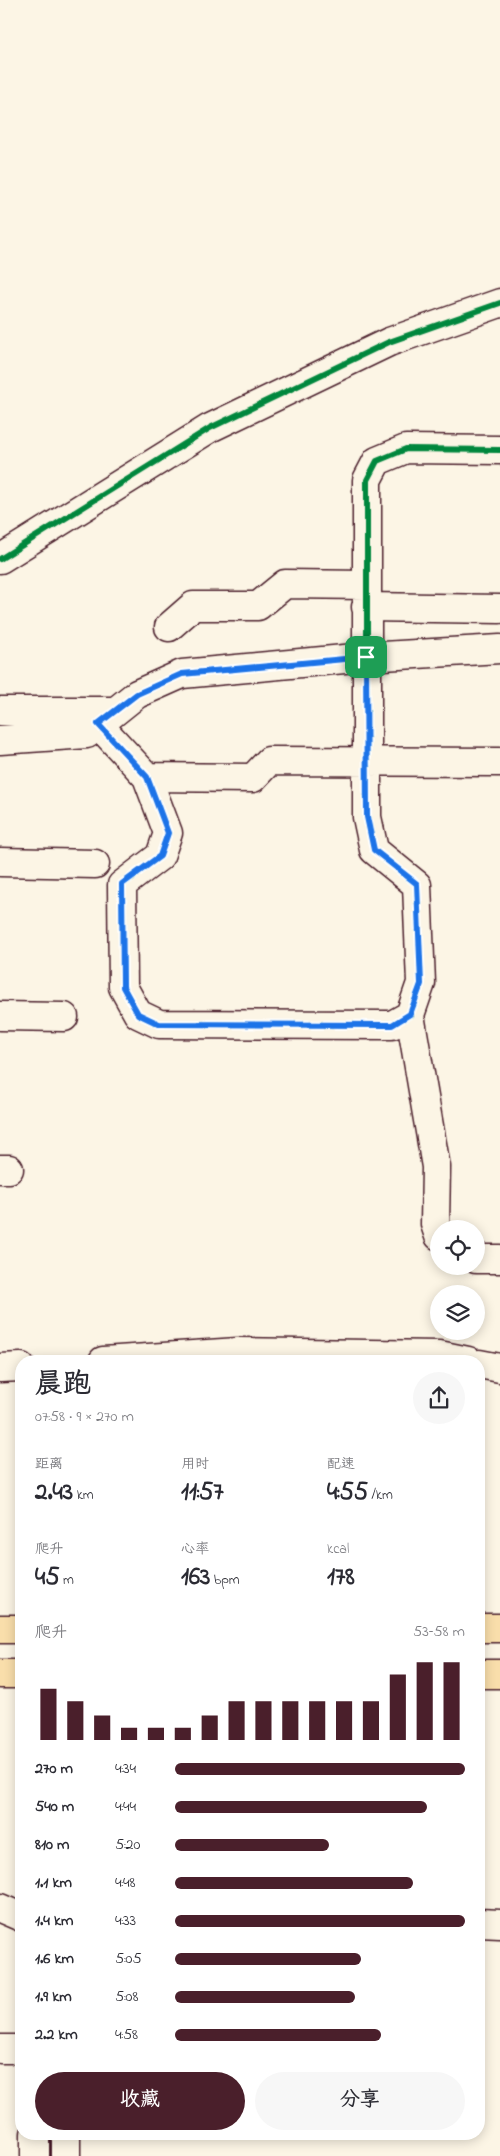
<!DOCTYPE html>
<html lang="zh">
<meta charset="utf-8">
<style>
body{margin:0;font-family:"Indie Flower","LXGW WenKai TC",sans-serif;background:#f7f7f7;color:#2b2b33;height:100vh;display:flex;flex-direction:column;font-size:19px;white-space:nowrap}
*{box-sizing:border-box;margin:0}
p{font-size:16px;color:#7c7c81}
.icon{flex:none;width:28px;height:28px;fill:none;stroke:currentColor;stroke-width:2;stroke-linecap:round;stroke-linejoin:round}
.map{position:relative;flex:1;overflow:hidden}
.side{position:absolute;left:15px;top:1355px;width:470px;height:785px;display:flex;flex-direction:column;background:#fff;border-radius:20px;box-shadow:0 2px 12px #0003}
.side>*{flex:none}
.buttons{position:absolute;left:430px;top:1220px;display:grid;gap:10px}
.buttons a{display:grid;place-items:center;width:55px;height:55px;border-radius:50%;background:#fff;box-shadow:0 2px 12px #0003;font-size:25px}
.pin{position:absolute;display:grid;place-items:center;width:42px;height:42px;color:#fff;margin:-21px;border-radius:10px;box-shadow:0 2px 8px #0006}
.round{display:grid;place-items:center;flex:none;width:52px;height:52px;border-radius:26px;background:#f7f7f7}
.summary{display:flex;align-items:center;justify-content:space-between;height:85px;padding:0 20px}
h1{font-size:28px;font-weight:800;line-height:38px}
.figures{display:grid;grid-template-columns:repeat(3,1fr);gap:8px;height:85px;padding:5px 20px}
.figures div{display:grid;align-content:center}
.figures b{font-size:25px;font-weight:800}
.figures small{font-size:14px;font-weight:400}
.figures p{font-size:14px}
.chart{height:140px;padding:10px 20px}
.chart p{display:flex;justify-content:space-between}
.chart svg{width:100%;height:90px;margin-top:5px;stroke:#4a1f2b;stroke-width:6}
.cta{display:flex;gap:10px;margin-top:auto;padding:10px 20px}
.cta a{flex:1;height:58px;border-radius:30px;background:#4a1f2b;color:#fff;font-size:20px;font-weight:800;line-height:58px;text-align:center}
.cta a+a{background:#f7f7f7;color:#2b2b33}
ul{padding:0 20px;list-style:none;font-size:16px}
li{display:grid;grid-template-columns:80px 60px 1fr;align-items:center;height:38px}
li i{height:12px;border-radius:6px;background:#4a1f2b}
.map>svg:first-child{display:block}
</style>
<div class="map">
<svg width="500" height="2156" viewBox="0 0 500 2156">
<rect width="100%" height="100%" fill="#fcf5e5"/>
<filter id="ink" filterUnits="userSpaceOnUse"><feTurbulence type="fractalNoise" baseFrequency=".02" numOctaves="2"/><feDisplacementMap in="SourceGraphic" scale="10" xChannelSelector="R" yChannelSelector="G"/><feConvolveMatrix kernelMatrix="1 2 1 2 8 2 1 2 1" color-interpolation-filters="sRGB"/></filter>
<g filter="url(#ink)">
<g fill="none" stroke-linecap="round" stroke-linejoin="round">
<g stroke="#4a1f2b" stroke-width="31">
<path id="minor" d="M0,559L210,428L389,342L500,303
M366,607L500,609
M169,627L193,606H258L285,584L366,585
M0,711H115
M98,724L147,777L168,833L160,856L122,885L123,987L138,1014L159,1024L392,1025L410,1015L421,983L417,885L374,850L367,817V480L377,461L406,449L500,450
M0,740L87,734L137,694L182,674L366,657L500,649
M147,777L253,778L269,761L500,762
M0,862L95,864
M410,1015L436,1167L435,1224L439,1236
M0,1016L64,1017
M0,1169H9
M476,1259H500
M103,1361L238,1352L439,1355L468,1361
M479,1364L500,1368
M0,1368L21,1367
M0,1908L21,1917
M479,1923L500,1924
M0,2049H21
M35,2134V2156
M66,2156V2134"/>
</g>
<g stroke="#4a1f2b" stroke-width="31">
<path id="major" d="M479,1628H500
M0,1629H21
M0,1674H21
M479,1674H500"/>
</g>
<use href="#minor" stroke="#fcf5e5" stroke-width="28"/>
<use href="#major" stroke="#f9deab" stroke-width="28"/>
<g stroke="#fcf5e5" stroke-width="9">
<path id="cycleway" d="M0,559L210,428L389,342L500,303
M98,724L147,777L168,833L160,856L122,885L123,987L138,1014L159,1024L392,1025L410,1015L421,983L417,885L374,850L367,817V480L377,461L406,449L500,450"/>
</g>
<use href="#cycleway" stroke="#00873e" stroke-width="6"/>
</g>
</g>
<g fill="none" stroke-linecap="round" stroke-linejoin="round" filter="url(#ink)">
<g stroke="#fff" stroke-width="10">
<path id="route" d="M366,657L367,817L374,850L417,884L421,984L410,1014L392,1025L159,1024L138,1014L123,987L122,884L160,856L168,833L147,777L98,724L137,694L182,674Z"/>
</g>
<use href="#route" stroke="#1a73e8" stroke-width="6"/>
</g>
</svg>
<div class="buttons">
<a><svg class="icon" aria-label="locate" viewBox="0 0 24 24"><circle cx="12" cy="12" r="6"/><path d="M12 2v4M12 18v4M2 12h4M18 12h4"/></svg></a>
<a><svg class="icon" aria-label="layers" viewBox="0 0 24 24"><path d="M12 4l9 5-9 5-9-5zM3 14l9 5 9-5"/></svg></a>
</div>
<div class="pin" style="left:366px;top:657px;background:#1e9e55"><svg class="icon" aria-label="arrive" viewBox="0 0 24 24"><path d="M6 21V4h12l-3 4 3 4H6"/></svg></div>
<section class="side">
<div class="summary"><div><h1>晨跑</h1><p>07:58 · 9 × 270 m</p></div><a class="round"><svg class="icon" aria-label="share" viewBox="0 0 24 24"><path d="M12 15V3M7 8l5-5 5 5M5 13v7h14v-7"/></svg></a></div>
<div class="figures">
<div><p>距离</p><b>2.43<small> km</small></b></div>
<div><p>用时</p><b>11:57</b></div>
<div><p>配速</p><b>4:55<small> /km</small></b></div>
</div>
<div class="figures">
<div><p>爬升</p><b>45<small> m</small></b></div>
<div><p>心率</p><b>163<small> bpm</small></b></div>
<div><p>kcal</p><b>178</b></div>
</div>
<div class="chart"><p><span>爬升</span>53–58 m</p>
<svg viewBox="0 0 160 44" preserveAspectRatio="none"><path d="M5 44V19M15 44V25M25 44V32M35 44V38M45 44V38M55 44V38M65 44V32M75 44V25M85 44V25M95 44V25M105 44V25M115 44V25M125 44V25M135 44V12M145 44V6M155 44V6"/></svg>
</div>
<ul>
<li><b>270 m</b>4:34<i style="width:100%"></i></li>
<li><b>540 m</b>4:44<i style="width:87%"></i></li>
<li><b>810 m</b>5:20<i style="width:53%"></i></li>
<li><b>1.1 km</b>4:48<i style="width:82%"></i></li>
<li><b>1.4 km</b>4:33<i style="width:100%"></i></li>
<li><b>1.6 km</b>5:05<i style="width:64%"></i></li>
<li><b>1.9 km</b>5:08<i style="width:62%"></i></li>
<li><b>2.2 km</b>4:58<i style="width:71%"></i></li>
</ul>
<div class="cta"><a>收藏</a><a>分享</a></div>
</section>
</div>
